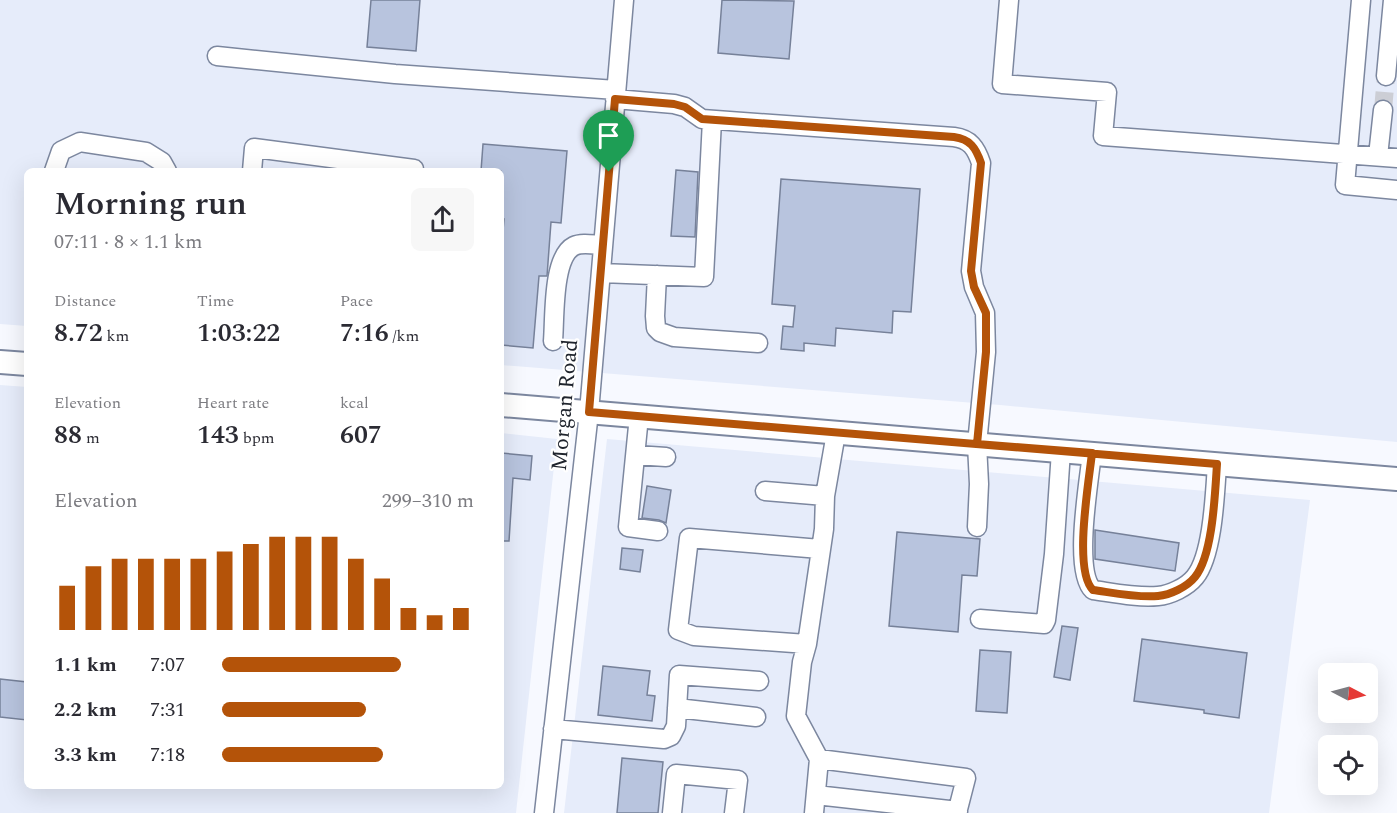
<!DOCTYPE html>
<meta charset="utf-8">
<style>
body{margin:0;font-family:Spectral,serif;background:#f7f7f7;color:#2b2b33;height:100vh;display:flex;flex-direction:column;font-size:22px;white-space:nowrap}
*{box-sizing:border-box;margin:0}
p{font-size:20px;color:#7c7c81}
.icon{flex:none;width:33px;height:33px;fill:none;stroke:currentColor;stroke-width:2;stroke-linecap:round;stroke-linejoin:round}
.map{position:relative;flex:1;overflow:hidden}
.drawer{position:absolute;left:24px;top:168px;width:480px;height:621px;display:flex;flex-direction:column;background:#fff;border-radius:9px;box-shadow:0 6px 24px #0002}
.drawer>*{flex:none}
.needle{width:39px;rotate:96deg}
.tools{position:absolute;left:1318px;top:663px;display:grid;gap:12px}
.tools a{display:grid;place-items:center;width:60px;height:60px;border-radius:9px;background:#fff;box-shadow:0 6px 24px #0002;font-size:30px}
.pin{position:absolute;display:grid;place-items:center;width:51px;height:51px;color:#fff;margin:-62px -26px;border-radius:50% 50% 50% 0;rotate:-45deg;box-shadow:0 0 6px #0007}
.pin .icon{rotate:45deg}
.round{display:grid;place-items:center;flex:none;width:63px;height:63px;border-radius:9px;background:#f7f7f7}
.overview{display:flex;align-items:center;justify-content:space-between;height:102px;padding:0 30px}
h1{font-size:33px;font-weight:600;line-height:45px}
.stats{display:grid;grid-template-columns:repeat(3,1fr);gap:9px;height:102px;padding:6px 30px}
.stats div{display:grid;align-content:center}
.stats b{font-size:26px;font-weight:600}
.stats small{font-size:16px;font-weight:400}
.stats p{font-size:16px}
.chart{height:168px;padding:12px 30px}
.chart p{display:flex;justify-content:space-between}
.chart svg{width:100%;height:108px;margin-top:6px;stroke:#b45309;stroke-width:6}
ul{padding:0 30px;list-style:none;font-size:20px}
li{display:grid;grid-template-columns:96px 72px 1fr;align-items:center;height:45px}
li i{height:15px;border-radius:8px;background:#b45309}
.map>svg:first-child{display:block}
</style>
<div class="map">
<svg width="1397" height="813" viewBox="0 0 1397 813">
<rect width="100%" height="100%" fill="#f7f9ff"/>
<path fill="#e6ecfa" d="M0,0H1397V442L1000,405L501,365V171H27V326L0,324Z
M0,385L27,387V786H501V433L557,439L516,813H0Z
M607,439L1310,500L1269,813H564Z"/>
<path fill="#b8c4de" stroke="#768199" stroke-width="1.5" d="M371,0H420L416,51L367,47Z
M722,0L794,1L789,59L718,53Z
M483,144L567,151L561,223L551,222L547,276H539L533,348L501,345V253L504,219H501V171H481Z
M676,170L698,172L695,237L671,236Z
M781,179L920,189L911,312L893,311L892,333L836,328L835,346L804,343V351L781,349L783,326L793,327L795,306L772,304Z
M501,453L532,456L530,480L513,478L509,541H501Z
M647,486L671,490L666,523L659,520L642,518Z
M1095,530L1179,543L1175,571L1095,559Z
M897,532L980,539L977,576L962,575L958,632L889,626Z
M622,548L643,550L640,572L620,569Z
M1062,626L1078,628L1070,680L1054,677Z
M1142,639L1247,653L1239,718L1204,713V710L1134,701Z
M980,650L1011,652L1007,713L976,711Z
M603,666L650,671L647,695L655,696L652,721L598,715Z
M0,679L27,682V720L0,717Z
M622,758L663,762L658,813H617Z"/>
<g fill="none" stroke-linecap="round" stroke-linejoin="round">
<path stroke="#ccced5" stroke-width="18" stroke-dasharray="18 9" stroke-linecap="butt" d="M1383,110L1386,76"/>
<g stroke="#7c879f" stroke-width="21">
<path id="minor" d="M1009,0L1002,84L1107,92L1103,136L1397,158
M1361,0L1345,185L1397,190
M217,56L395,74L616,90
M1386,76L1393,0
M615,99L674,104L685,107L702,119L954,137C970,139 976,148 981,163L971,271L974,287L985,313L986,352L977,444L979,484L977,527
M1378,156L1383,110
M54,171L61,151L80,142L146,152L162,162L167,171
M252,171L254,148L414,169L413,171
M601,273L704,277L712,120
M657,275L655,316L656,328L660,332L674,337L758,343
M553,341C555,318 552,257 574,246C582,242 595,245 603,245
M639,416L628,527L658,531
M1092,453C1089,482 1073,571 1093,590C1114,593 1138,598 1158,596C1170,595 1187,587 1195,577C1213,555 1215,493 1217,464
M636,455L666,457
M765,491L825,496
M980,619L1044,624L1046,620L1054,554L1061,451
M807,644L694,636L678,630L689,538L820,549
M677,708L756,717
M553,729L664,739L671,736L676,726L679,675L759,681
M819,759L966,778L957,813
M816,795L958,811
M544,813L589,412L624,0
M672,813L676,774L738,780L734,813
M814,813L819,759L796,716L802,662L807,644L824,529L825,496L836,433"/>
</g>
<g stroke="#7c879f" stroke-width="26">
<path id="major" d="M0,362L27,364
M501,405L1397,479"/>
</g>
<use href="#minor" stroke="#fff" stroke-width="18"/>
<use href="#major" stroke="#fff" stroke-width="22"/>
</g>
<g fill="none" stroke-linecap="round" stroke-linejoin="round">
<g stroke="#fff" stroke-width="12">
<path id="route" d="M609,172L589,412C799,430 1008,447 1217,464C1215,493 1213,555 1195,577C1187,587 1170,595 1158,596C1138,598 1114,593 1093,590C1073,571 1089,481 1092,453L977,444L986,352V313L974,287L971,271L981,163C976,148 970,139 954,137L702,119L685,107L674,104L615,99L609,172"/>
</g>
<use href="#route" stroke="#b45309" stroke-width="8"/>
</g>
<g text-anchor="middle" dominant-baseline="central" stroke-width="4.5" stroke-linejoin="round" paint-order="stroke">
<g font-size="22" fill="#1f242d" stroke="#fff">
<text transform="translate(565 405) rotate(-85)">Morgan Road</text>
</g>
</g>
</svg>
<div class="tools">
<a><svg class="needle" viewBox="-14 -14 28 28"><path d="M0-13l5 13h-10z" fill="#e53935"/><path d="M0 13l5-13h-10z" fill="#7c7c81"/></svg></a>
<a><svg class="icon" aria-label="locate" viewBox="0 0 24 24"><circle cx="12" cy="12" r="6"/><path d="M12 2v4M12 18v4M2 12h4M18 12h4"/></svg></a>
</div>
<div class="pin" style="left:609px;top:172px;background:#1e9e55"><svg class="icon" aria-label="arrive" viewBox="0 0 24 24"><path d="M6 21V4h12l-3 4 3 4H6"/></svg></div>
<section class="drawer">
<div class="overview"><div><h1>Morning run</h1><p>07:11 · 8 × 1.1 km</p></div><a class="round"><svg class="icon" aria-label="share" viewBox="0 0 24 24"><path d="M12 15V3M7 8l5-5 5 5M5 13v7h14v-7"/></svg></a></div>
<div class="stats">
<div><p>Distance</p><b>8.72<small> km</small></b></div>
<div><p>Time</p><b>1:03:22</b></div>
<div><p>Pace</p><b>7:16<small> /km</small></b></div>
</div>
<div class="stats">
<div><p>Elevation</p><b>88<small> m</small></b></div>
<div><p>Heart rate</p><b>143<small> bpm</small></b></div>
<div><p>kcal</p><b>607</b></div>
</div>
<div class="chart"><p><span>Elevation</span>299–310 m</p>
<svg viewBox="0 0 160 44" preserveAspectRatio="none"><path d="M5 44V26M15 44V18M25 44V15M35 44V15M45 44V15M55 44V15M65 44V12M75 44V9M85 44V6M95 44V6M105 44V6M115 44V15M125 44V23M135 44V35M145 44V38M155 44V35"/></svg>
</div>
<ul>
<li><b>1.1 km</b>7:07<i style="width:71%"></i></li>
<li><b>2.2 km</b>7:31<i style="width:57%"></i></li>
<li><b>3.3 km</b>7:18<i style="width:64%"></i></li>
</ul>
</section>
</div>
